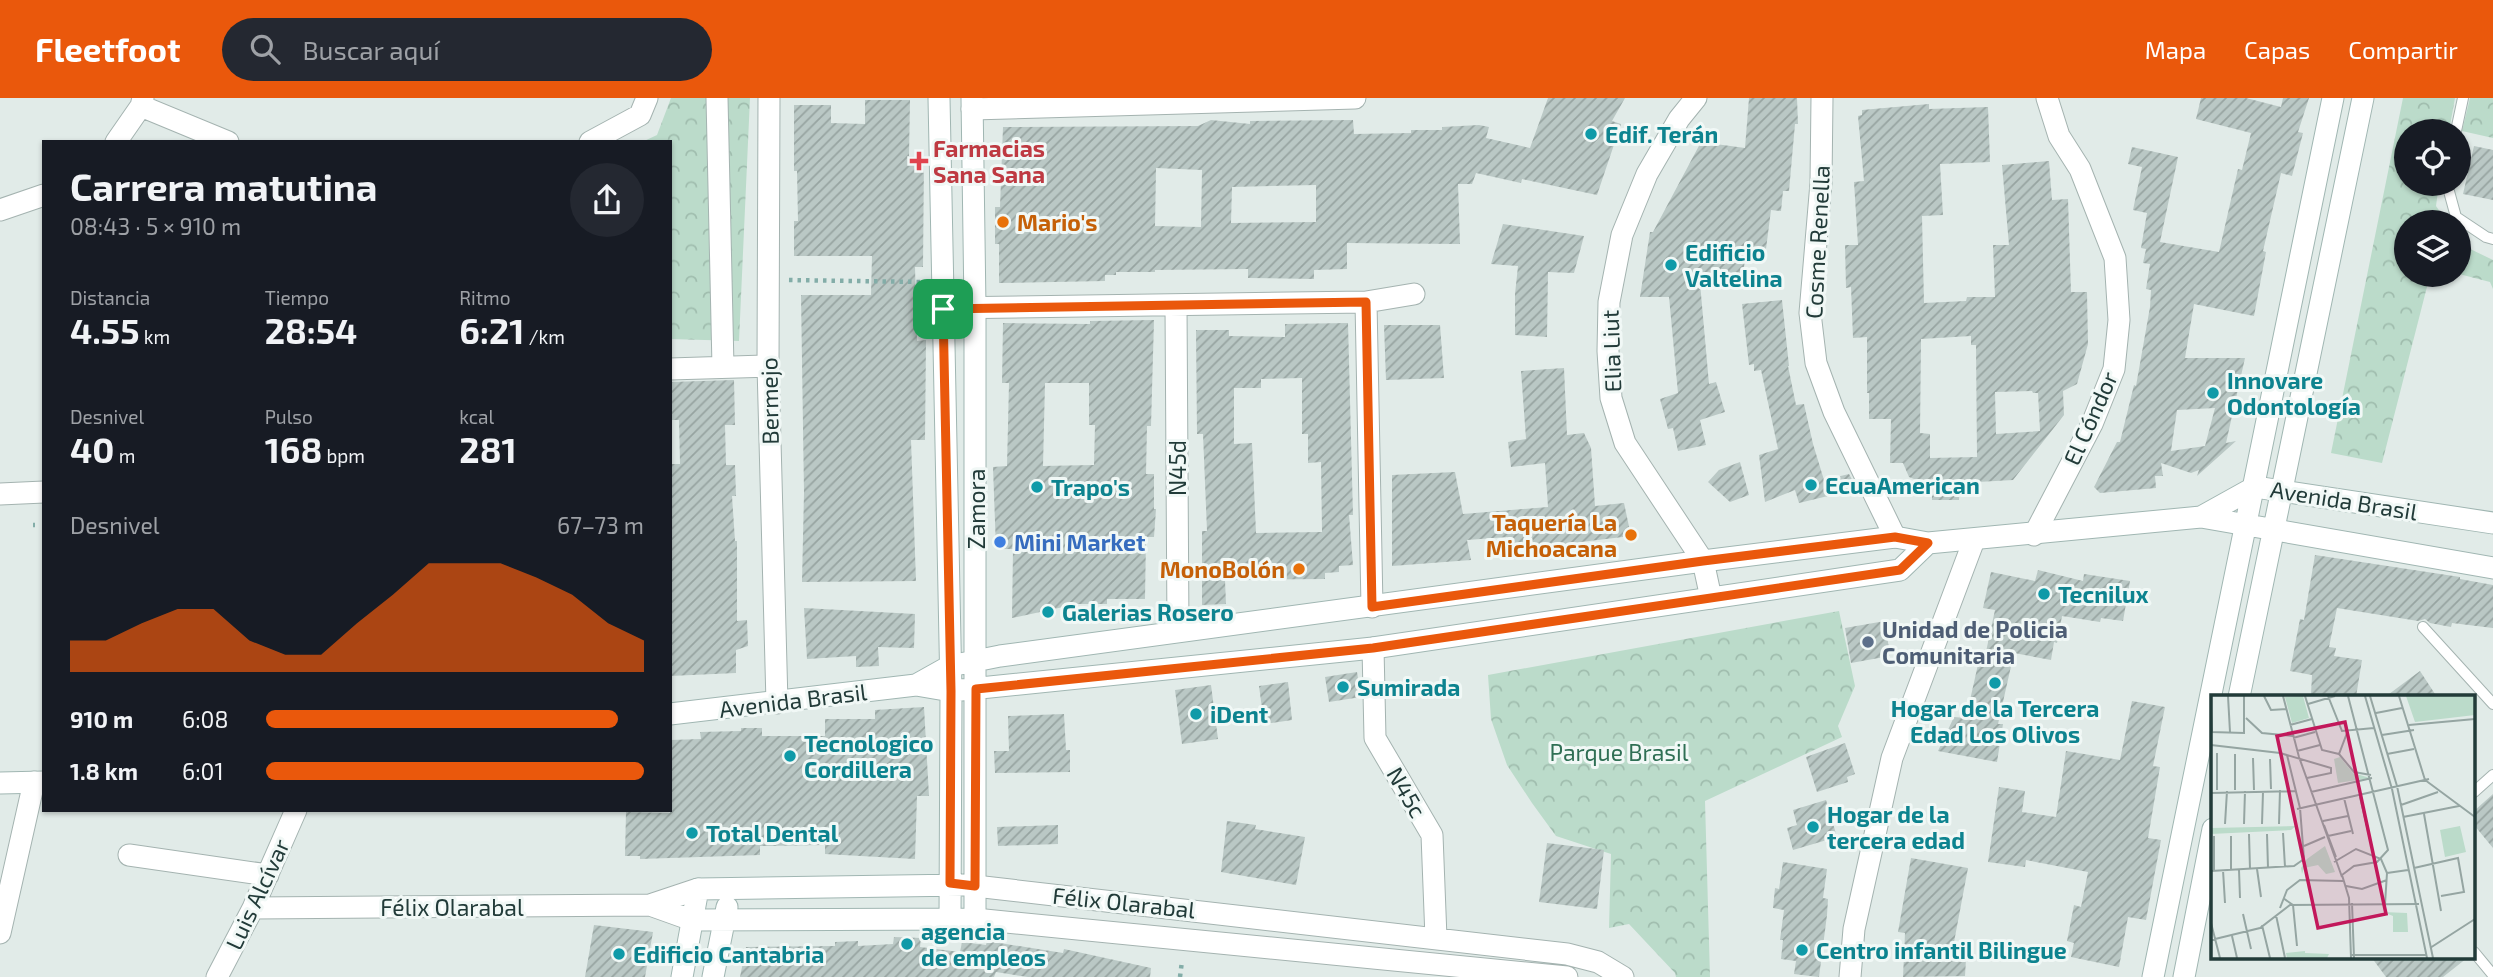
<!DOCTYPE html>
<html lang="es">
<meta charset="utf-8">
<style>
body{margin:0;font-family:"Exo 2",sans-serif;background:#242831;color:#f1f3f6;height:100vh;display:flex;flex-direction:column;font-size:26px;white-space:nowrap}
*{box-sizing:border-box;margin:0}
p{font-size:23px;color:#9ea1a6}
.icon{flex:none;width:38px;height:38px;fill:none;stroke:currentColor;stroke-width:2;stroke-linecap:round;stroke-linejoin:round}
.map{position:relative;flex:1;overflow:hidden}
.drawer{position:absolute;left:42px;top:42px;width:630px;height:672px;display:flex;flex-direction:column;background:#171b24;border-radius:0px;box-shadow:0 2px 5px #0004}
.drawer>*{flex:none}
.buttons{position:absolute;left:2394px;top:21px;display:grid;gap:14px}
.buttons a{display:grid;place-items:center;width:77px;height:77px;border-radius:50%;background:#171b24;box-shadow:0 2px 5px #0004;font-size:35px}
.pin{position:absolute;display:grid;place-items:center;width:60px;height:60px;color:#fff;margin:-30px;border-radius:14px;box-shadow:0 4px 10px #0006}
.round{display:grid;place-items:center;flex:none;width:74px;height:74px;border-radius:37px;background:#242831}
.overview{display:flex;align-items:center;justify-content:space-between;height:119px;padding:0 28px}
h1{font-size:38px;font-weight:700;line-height:52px}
.stats{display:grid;grid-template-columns:repeat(3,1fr);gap:10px;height:119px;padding:7px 28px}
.stats div{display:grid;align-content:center}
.stats b{font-size:35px;font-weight:700}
.stats small{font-size:19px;font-weight:400}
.stats p{font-size:19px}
.chart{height:196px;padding:14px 28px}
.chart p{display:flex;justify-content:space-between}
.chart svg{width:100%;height:126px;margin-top:7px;fill:#ea580c;opacity:.7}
ul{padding:0 28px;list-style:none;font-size:23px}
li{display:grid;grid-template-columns:112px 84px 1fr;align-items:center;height:52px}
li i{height:18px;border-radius:9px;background:#ea580c}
header{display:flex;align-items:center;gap:42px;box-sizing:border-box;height:98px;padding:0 35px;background:#ea580c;color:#fff}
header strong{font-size:33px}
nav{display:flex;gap:38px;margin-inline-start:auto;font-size:24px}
.search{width:490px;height:63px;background:#242831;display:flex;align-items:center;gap:18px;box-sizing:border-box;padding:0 24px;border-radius:38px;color:#9ea1a6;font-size:26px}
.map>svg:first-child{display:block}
</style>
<header>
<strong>Fleetfoot</strong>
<div class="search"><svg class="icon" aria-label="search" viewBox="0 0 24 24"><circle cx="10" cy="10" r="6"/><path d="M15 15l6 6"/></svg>Buscar aquí</div>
<nav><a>Mapa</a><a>Capas</a><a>Compartir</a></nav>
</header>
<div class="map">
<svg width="2493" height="879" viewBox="0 0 2493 879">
<defs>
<pattern id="forest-crowns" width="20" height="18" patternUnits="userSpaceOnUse" patternTransform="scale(1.75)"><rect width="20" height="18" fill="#bbdbca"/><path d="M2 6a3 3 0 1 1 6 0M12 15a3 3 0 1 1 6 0" fill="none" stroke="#a0bdae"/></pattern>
<pattern id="building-hatch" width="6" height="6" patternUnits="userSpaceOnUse" patternTransform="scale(1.75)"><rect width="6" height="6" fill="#bac8c5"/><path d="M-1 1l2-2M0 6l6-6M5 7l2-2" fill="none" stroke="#97a4a1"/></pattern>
</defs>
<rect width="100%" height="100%" fill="#e1ebe8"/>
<path fill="url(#forest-crowns)" d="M671,0H750L739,243L670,241V44H642L657,37Z
M2403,0H2455L2449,33H2406V86H2439L2436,108L2447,124H2406V177H2430L2382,365L2331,355Z
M2470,0H2493V40L2462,33Z
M2459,141L2464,148L2493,162V191L2490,184L2459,176Z
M1839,513L1855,588L1838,628L1842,639L1705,703L1710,879H1676L1675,875L1629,826L1609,830L1611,756L1556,738L1532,705L1507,667L1491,621L1488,577Z"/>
<path fill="url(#building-hatch)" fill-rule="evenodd" d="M1548,0H1625L1612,23L1621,26L1597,97L1522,81L1521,85L1476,75L1472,86H1458L1460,146L1347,145V171L1314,172V181L1248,180V171L1155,172V174H1116V177H1105V183L999,185V146H995V109H1000L1003,29L1198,28L1211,22L1250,26V23L1353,22L1354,36L1411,35V32H1442V29L1479,27L1489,29L1486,40L1530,50ZM1156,70L1202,72L1201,129L1155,128ZM1316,87V124L1231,125L1232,89Z
M1749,0H1797L1798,26H1795L1789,93H1783L1781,113L1771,112L1766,151L1747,148L1741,190L1700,185L1709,286L1716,284L1725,314L1700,322L1706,347L1678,353L1673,330L1668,331L1660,301L1678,295L1669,199H1640L1650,134H1653L1701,44L1745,50Z
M2201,0H2246L2281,9L2283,0H2309L2298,34L2303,35L2292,78L2281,75L2263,153L2266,154L2254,218L2194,206L2185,260H2245L2226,345L2236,343L2197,378L2199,372L2191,375L2161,365L2163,378H2155L2156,390L2100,395L2094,389L2117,344H2120L2134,287L2136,288L2150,209L2151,192L2146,191L2150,166L2143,165L2146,151L2141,150L2147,115L2133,112L2142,69L2128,66L2132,49L2178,59L2160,144L2219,154L2238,71L2242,72L2251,35L2196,21ZM2215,310L2205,348L2171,353L2177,312Z
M865,2H910L909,58H924L923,169H915L917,243L926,242L925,342H911L916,483L802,484L804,395L801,197H871L872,158H794V123H798L797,73H794V7H831V25L865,26Z
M1929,6V11L1988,9L1990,64L1940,66L1943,117L1922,118L1924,205L1966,203L1967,199H1995L1993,147H2009L2002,67L2049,63L2052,102L2068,101L2071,194H2087L2088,246L2077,286L2063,293L2064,317L2013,382L1960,385L1959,402H1932V382L1914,381L1909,379L1903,365H1890L1891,321H1869V295H1867V239L1853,240L1851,189L1846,190L1845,147H1858L1854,84L1864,83L1858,18L1862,17V12ZM1971,238V247H1976L1977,359L1930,360V336L1920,335L1921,241ZM2032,293L2033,295H2038L2040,333L1996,336L1995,294Z
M2474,48L2493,52V102L2463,96Z
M1503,126L1584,138L1574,175L1548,174L1547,239L1515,237V196L1518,168L1491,166Z
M1782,202L1789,268H1788L1796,307L1804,306L1813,346L1824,382L1849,376L1857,391L1799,405L1795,392L1765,404L1759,357L1778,351L1761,272L1754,273V266L1749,267L1742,206Z
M1154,222L1151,328H1147L1146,376H1154V411H1156L1154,439H1146L1145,501H1107V506H1077L1012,520L1013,451H996L993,369L1007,368L1009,285H1002L1003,225L1090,226V223ZM1045,285H1089V327H1095L1094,367L1043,368Z
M1348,225L1353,417H1349L1353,467L1339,468V474L1325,475V481L1225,482L1226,506L1202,507V433H1207L1203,336H1197L1196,232H1229V238L1285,239V226ZM1302,280V336H1308V365L1321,364L1322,434L1256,435L1252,345L1234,346V290H1261V281Z
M1384,227H1440L1444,280L1386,282Z
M1564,270L1567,337L1584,335L1591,350L1595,408L1624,405L1631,438L1564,446L1565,449L1509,454L1507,439L1467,442L1471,462L1392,468V377L1455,374L1463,416L1548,409L1545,365L1511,369L1508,344L1526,341L1521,273Z
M734,282L735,327H725L726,367H735L736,398H732L735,443H737V523L747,522L748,548L736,552V575L670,578V366H680L679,322H670V284Z
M1740,364L1749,397L1730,404L1708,384L1719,372Z
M2315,457L2460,479V481L2493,487V530L2452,525L2451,529L2430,525L2425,521L2418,523L2337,510L2329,549L2336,550L2334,558L2362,562L2356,599H2326L2311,596L2312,577L2290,573L2300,521L2304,522Z
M2038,472L2083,483L2084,476L2130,483L2123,523L2101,520L2100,524L2062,518L2057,545L2054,544L2051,562L2014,555L1998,626H2003L1997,664L1938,653L1954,619L1966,620L1979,562L1984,563L1995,512L1983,510L1991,474L2035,483Z
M804,510L915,516L914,550L878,549L879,568L856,569V558L807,561Z
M1885,523L1890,558L1851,565L1845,530Z
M2420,573L2437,599H2385Z
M1357,574L1361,599L1329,604L1325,579Z
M1288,584L1292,622L1264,626L1259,588Z
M1211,587L1218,641L1182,646L1175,592Z
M2132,603L2165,609L2153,668L2160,669L2148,740L2161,742L2146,822L2128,819L2119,869L2071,859L2074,845L2067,843L2074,807L2081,809L2088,774L2026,762L2025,769L1988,764L1999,689L2025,693L2022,714L2056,719L2066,653L2120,662Z
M924,609L929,698H917L915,761L825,756V747L760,748V757L640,761V758H625L626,714L670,715V642L701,641L700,634L741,633V630H762V638H825V621H875V612Z
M1064,616L1066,652H1070V674L995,675L994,653H1009L1008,618Z
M1845,645L1855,676L1847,679L1848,684L1817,694L1806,659Z
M2493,696V750L2474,727V713Z
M1826,702L1837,739L1793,752L1787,730L1797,727L1793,712Z
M1227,723L1256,727L1255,731L1305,739L1296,787L1221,774Z
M1058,727V746L998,748L997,729Z
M1547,745L1604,752L1597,811L1539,804Z
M1911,760L1968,770L1951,860L1966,861L1965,878L1903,879L1905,835L1898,834Z
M1783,764L1827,771L1823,800L1828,801L1827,817L1819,879L1794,876L1796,863L1781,861L1783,842H1780L1784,812L1773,810L1775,790L1779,791Z
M594,827L653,834L645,879H585Z
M894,839L921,840L920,849L960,854L962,844L986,847L987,843L1063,855L1064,851L1151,870L1150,879H1028L996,874L994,879H740L746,849L835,848V844L858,843V848L893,846Z
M2372,860H2467L2443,879H2386Z"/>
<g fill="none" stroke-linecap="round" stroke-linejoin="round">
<g stroke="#a4b3b0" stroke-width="12">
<path id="lane" d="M2456,33L2463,0
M2447,86L2456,119L2486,139L2493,141
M2423,529L2493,606
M2474,694L2493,677
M2474,854L2493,877"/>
</g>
<g stroke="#a4b3b0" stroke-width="23">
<path id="street" d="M717,0L723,269
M769,0L768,268L777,605
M1696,0L1679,21L1647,76L1622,137L1609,204L1608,253L1611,300L1625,345L1703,463L1711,500
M1822,0L1821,85L1810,215L1816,265L1834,314L1895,439
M141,8L228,44
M972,11L1355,0
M116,44L141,8L143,0
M590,44L640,17L647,0
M0,112L44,97
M1366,204L1372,509
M1176,207L1178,533
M943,210L1366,204L1414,196
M670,271L768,268
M0,396L44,394
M2034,437L2092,326L2114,271L2119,222L2115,160L2080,71L2059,38L2047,0
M1373,550L1375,640L1432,737L1436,840
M129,757L268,777
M975,788L1567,856L1598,864L1623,879
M650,807L692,822
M253,810L650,807L698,791
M975,821L1567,879
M0,835L34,684
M217,879L253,810L296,712
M1850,879L1854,831L1892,660L1974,442"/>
</g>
<g stroke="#a0b6b2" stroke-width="23">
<path id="secondary" d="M939,0L951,593L950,821
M2201,419L2255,389L2493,425
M916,587L950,568L1000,558L1703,463L1895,439L1928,445L2201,419L2493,470
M2239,599L2363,0
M670,616L916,587L951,593L1373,550L1900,472L1928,445
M0,685L44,684
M692,822L975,821V209L972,0
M682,879L698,791L963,787
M713,879L727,809
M2153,879L2333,0
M2184,879L2213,731"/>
</g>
<path stroke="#83ada8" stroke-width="4.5" stroke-dasharray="3.5 5" stroke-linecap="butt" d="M789,182L924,184
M33,427H35
M1180,879L1182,863"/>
<use href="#lane" stroke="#fff" stroke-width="10"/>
<use href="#street" stroke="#fff" stroke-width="21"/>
<use href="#secondary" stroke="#fff" stroke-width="21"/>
</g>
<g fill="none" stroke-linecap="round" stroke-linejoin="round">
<g stroke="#fff" stroke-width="14">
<path id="route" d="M1366,204L1372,509L1703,463L1895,439L1928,445L1900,472L1373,550L976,591L975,788L950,785L951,593L943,211Z"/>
</g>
<use href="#route" stroke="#ea580c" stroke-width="9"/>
</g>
<g fill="#0f9aa8" stroke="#f1f8f6" stroke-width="2.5">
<circle cx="1591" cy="36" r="7"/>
<circle cx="1671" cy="167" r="7"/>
<circle cx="2213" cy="295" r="7"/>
<circle cx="1811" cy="387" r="7"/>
<circle cx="1037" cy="389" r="7"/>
<circle cx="2044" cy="496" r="7"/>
<circle cx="1048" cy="514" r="7"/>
<circle cx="1995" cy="585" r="7"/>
<circle cx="1343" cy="589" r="7"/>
<circle cx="1196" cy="616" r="7"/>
<circle cx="790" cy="658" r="7"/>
<circle cx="1813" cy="729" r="7"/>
<circle cx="692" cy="735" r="7"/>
<circle cx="907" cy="846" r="7"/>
<circle cx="1802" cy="852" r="7"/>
<circle cx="619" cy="856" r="7"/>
</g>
<path fill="#e0444e" stroke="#f1f8f6" stroke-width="2.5" d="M915.5 52.5h7v7h7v7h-7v7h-7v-7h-7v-7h7z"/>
<g fill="#e8710a" stroke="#f1f8f6" stroke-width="2.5">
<circle cx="1003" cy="124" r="7"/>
<circle cx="1631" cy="437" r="7"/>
<circle cx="1299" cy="471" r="7"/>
</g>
<circle fill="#3f7fe0" stroke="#f1f8f6" stroke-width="2.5" cx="1000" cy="444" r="7"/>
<circle fill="#5c6f8a" stroke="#f1f8f6" stroke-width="2.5" cx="1868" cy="544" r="7"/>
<g text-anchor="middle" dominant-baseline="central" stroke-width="6" stroke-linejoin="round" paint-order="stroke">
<g font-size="23" font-weight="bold" fill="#0d838f" stroke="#f1f8f6" text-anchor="start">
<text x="1605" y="36">Edif. Terán</text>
<text x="1685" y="154">Edificio<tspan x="1685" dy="26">Valtelina</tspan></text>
<text x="2227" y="282">Innovare<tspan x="2227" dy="26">Odontología</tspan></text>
<text x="1825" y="387">EcuaAmerican</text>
<text x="1051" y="389">Trapo's</text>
<text x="2058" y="496">Tecnilux</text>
<text x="1062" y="514">Galerias Rosero</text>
<text x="1357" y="589">Sumirada</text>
<text x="1995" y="610" text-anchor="middle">Hogar de la Tercera<tspan x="1995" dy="26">Edad Los Olivos</tspan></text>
<text x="1210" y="616">iDent</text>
<text x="804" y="645">Tecnologico<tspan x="804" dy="26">Cordillera</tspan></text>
<text x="1827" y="716">Hogar de la<tspan x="1827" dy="26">tercera edad</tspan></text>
<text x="706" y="735">Total Dental</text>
<text x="921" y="833">agencia<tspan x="921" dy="26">de empleos</tspan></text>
<text x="1816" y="852">Centro infantil Bilingue</text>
<text x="633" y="856">Edificio Cantabria</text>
</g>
<g font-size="23" font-weight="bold" fill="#be3a42" stroke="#f1f8f6" text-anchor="start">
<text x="933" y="50">Farmacias<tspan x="933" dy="26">Sana Sana</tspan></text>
</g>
<g font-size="23" font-weight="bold" fill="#c56008" stroke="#f1f8f6" text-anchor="end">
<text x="1017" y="124" text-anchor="start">Mario's</text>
<text x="1617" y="424">Taquería La<tspan x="1617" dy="26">Michoacana</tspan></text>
<text x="1285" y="471">MonoBolón</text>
</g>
<g font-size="23" fill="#223b39" stroke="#f1f8f6">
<text transform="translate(1817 144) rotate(-87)">Cosme Renella</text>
<text transform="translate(1611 253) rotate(-92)">Elia Liut</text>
<text transform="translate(769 303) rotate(-91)">Bermejo</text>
<text transform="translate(2090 320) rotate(-66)">El Cóndor</text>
<text transform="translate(1177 370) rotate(-90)">N45d</text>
<text transform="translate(2344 402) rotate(9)">Avenida Brasil</text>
<text transform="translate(976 411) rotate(-90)">Zamora</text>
<text transform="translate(793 602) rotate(-7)">Avenida Brasil</text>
<text transform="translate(1407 694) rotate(60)">N45c</text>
<text transform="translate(257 796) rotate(-65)">Luis Alcívar</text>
<text transform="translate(1124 804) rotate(6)">Félix Olarabal</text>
<text x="452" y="809">Félix Olarabal</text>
</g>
<g font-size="23" font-weight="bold" fill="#366cbe" stroke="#f1f8f6" text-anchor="start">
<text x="1014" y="444">Mini Market</text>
</g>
<g font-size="23" font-weight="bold" fill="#4e5e75" stroke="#f1f8f6" text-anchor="start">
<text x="1882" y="531">Unidad de Policia<tspan x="1882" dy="26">Comunitaria</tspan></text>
</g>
<g font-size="23" fill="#2f6f54" stroke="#f1f8f6">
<text x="1619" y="654">Parque Brasil</text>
</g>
</g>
<g transform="translate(2211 597)">
<rect width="264" height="264" fill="#e1ebe8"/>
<path d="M92,1L98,23L81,28L74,2ZM195,1H264V20L204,27ZM129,62L142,78L159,83L127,88L123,64ZM85,131L80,135L0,139V133ZM114,151L124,177L115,179L107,170L93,173L91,179L90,173L96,164ZM172,217L196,218L197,237H182V221ZM94,256V258L118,259L116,263H76L75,258Z" fill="#bbdbca"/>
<path d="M249,131L255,157L234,162L229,135Z" fill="#bbdbca"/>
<path fill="none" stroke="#95a5a2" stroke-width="2" d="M17,1L19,37M53,1L60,15L76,14M72,1L88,62L131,182M94,1L111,55L128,59L136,38M117,1L131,36L163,33M154,1L181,94L216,263M159,1L186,91L222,263M188,1L214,85L264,122M97,9L124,1M0,16L1,37M165,18L191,13M35,23L51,38L82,41M79,30L101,24M198,30L264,24M0,37L33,38V1M171,40L203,35M82,43L104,37M0,50L69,58L120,73V78L96,83M86,56L109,50M6,58V95M24,59V95M128,59L143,77L160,80M176,59L203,54M76,60L89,113L93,164M42,63L43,95M59,64L60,94M100,97L161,83M0,98L85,96M149,102L158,140M133,103L142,139M190,110L227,97M86,114L218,84M213,119L230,216M192,122L248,111M112,126L137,121M14,129L16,96M33,129L34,96M51,129L52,97M68,129L69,95M113,130L125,162M72,138L74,172M38,139L39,174M56,139L57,173M3,141V176M117,141L140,136M93,151L114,142M123,167L145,154L170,164L176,178L174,209M203,173L247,163L253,197L230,201M46,174L50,202M12,175L14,208M20,175V141M28,175L29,203M0,176L83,171L93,164M176,178L197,175M131,180L143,171L166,167L177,155L137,1M131,180L138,203L140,263M135,191L151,194L176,185M72,203L82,210L86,251M141,208L143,263M69,213L76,195L89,185L132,186M32,219L40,254M65,220L74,263M0,228L9,263M51,230L59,263M21,241L26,263M0,245L49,233L79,210L208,209M219,253L264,224M139,260H215"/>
<path fill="#c2185b" fill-opacity="0.15" stroke="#c2185b" stroke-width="3.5" d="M134,27L175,219L107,233L66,41Z"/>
<rect width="264" height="264" fill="none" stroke="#223b39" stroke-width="3.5"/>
</g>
</svg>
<div class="buttons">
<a><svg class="icon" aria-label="locate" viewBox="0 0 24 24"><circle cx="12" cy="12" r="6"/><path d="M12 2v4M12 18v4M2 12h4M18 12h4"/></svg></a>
<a><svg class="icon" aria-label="layers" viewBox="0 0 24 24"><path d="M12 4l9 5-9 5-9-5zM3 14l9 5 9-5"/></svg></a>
</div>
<div class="pin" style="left:943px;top:211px;background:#1e9e55"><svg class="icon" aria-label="arrive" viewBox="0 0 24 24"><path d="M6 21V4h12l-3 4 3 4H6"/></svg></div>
<section class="drawer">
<div class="overview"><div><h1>Carrera matutina</h1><p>08:43 · 5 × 910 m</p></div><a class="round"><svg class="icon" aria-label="share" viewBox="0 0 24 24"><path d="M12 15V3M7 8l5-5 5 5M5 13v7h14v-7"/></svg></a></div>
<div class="stats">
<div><p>Distancia</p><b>4.55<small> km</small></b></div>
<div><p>Tiempo</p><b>28:54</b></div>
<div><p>Ritmo</p><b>6:21<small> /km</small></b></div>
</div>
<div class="stats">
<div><p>Desnivel</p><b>40<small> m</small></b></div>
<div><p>Pulso</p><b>168<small> bpm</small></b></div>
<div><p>kcal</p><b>281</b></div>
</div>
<div class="chart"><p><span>Desnivel</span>67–73 m</p>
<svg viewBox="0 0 160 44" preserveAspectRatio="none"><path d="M0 44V33L10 33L20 27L30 22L40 22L50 33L60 38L70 38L80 27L90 17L100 6L110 6L120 6L130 11L140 17L150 27L160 33V44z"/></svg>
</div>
<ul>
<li><b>910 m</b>6:08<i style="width:93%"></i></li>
<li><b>1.8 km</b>6:01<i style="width:100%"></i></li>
</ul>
</section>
</div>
